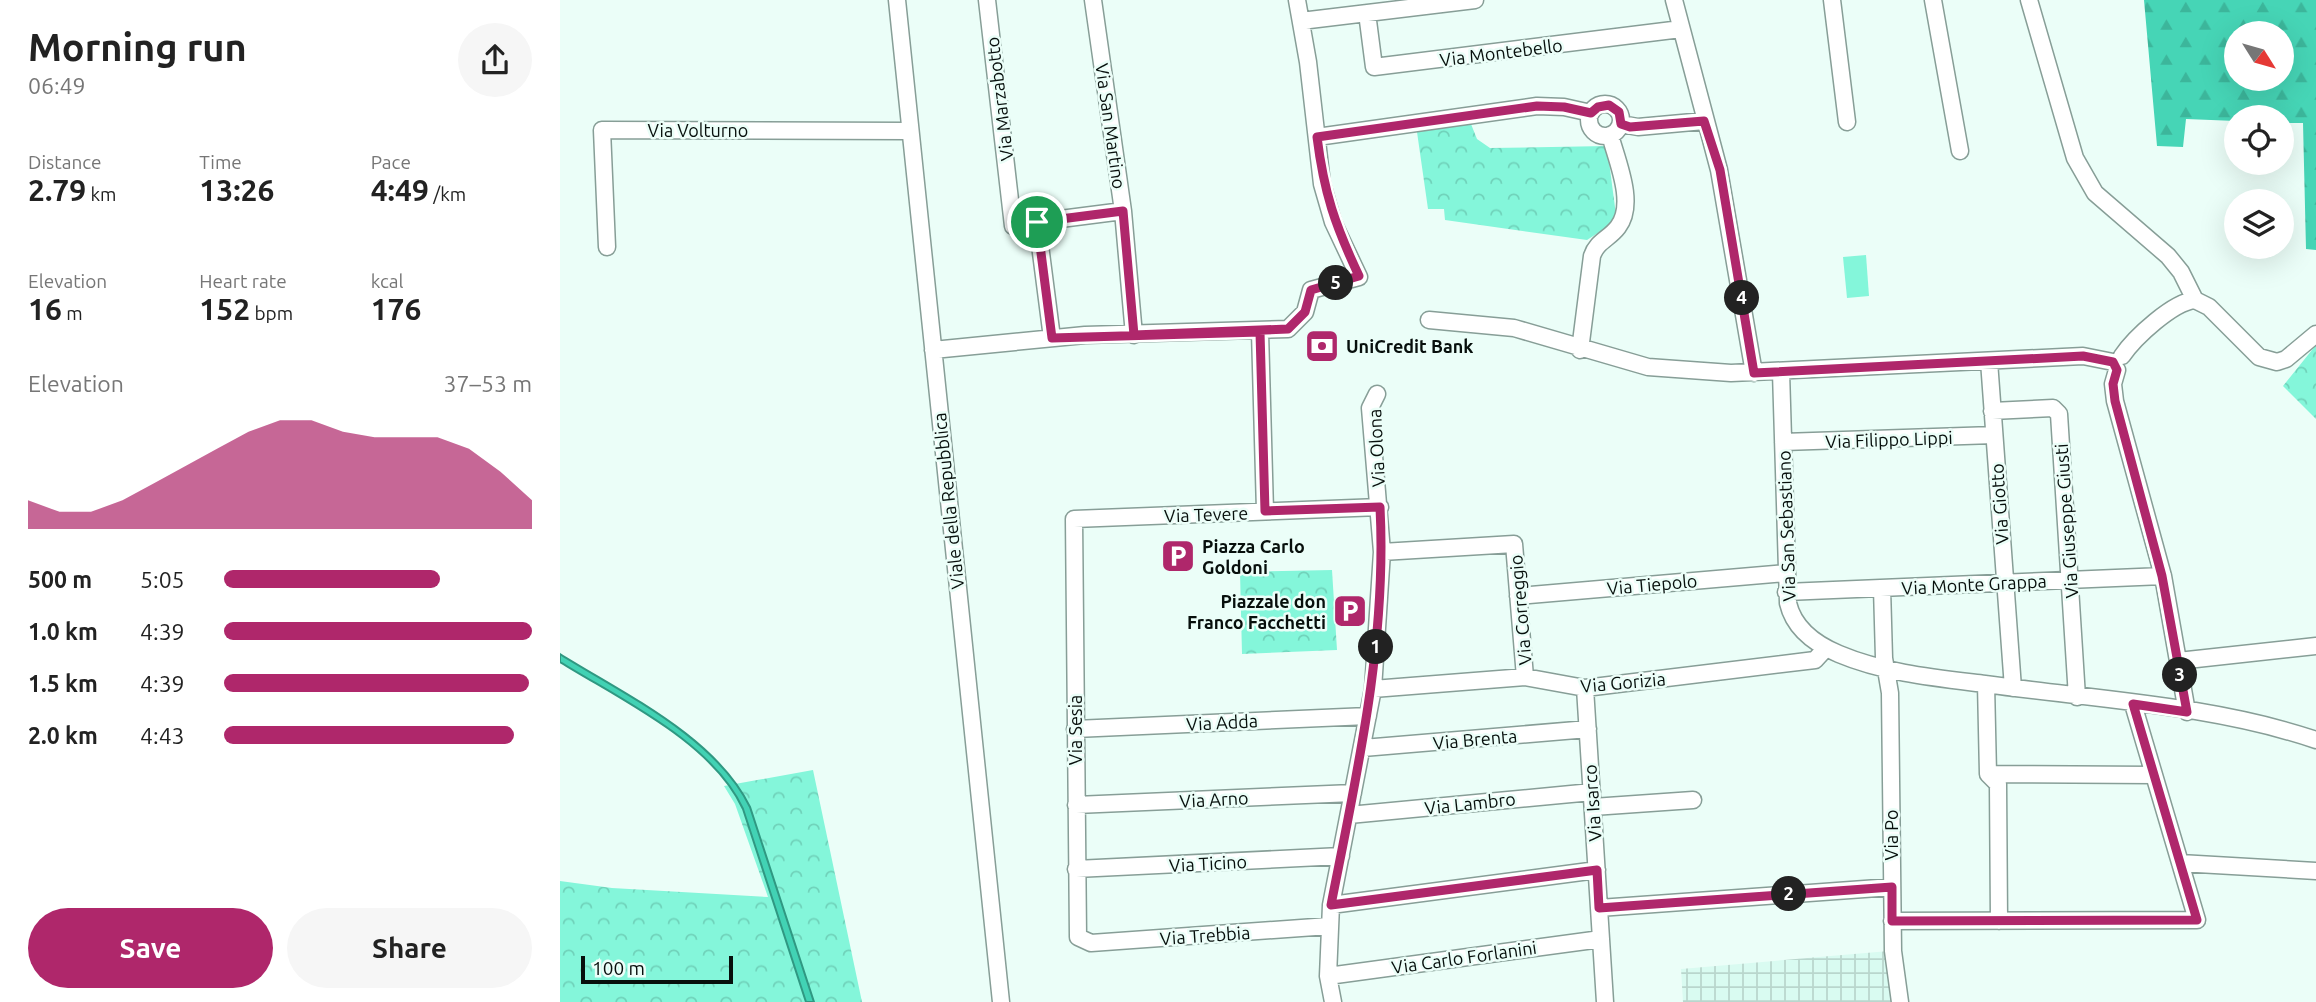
<!DOCTYPE html>
<meta charset="utf-8">
<style>
body{margin:0;font-family:Ubuntu,sans-serif;background:#f6f6f6;color:#222;height:100vh;display:flex;flex-direction:column;font-size:26px;white-space:nowrap}
*{box-sizing:border-box;margin:0}
p{font-size:23px;color:#767676}
.icon{flex:none;width:38px;height:38px;fill:none;stroke:currentColor;stroke-width:2;stroke-linecap:round;stroke-linejoin:round}
.map{position:relative;flex:1;overflow:hidden}
.side{display:flex;flex-direction:column;background:#fff;width:560px}
.side>*{flex:none}
.needle{width:46px;rotate:127deg}
.controls{position:absolute;left:1664px;top:21px;display:grid;gap:14px}
.controls a{display:grid;place-items:center;width:70px;height:70px;border-radius:50%;background:#fff;box-shadow:0 7px 28px #0002;font-size:35px}
.scale{position:absolute;left:21px;bottom:18px;width:152px;box-sizing:border-box;padding-left:7px;border:4px solid #070f0c;border-top:0;font-size:19px;line-height:24px;white-space:nowrap;color:#070f0c;-webkit-text-stroke:5px #ebfef8;paint-order:stroke}
.pin{position:absolute;display:grid;place-items:center;width:60px;height:60px;color:#fff;margin:-30px;border:4px solid #fff;border-radius:50%;box-shadow:0 2px 7px #0007}
.km{position:absolute;width:35px;height:35px;margin:-18px;border-radius:50%;background:#222;color:#fff;font-size:19px;line-height:35px;text-align:center}
.round{display:grid;place-items:center;flex:none;width:74px;height:74px;border-radius:37px;background:#f6f6f6}
.overview{display:flex;align-items:center;justify-content:space-between;height:119px;padding:0 28px}
h1{font-size:38px;font-weight:700;line-height:52px}
.metrics{display:grid;grid-template-columns:repeat(3,1fr);gap:10px;height:119px;padding:7px 28px}
.metrics div{display:grid;align-content:center}
.metrics b{font-size:30px;font-weight:700}
.metrics small{font-size:19px;font-weight:400}
.metrics p{font-size:19px}
.chart{height:196px;padding:14px 28px}
.chart p{display:flex;justify-content:space-between}
.chart svg{width:100%;height:126px;margin-top:7px;fill:#af276b;opacity:.7}
.action{display:flex;gap:14px;margin-top:auto;padding:14px 28px}
.action a{flex:1;height:80px;border-radius:42px;background:#af276b;color:#fff;font-size:28px;font-weight:700;line-height:80px;text-align:center}
.action a+a{background:#f6f6f6;color:#222}
ul{padding:0 28px;list-style:none;font-size:23px}
li{display:grid;grid-template-columns:112px 84px 1fr;align-items:center;height:52px}
li i{height:18px;border-radius:9px;background:#af276b}
main{display:flex;flex:1;min-height:0}
.map>svg:first-child{display:block}
</style>
<main>
<section class="side">
<div class="overview"><div><h1>Morning run</h1><p>06:49</p></div><a class="round"><svg class="icon" aria-label="share" viewBox="0 0 24 24"><path d="M12 15V3M7 8l5-5 5 5M5 13v7h14v-7"/></svg></a></div>
<div class="metrics">
<div><p>Distance</p><b>2.79<small> km</small></b></div>
<div><p>Time</p><b>13:26</b></div>
<div><p>Pace</p><b>4:49<small> /km</small></b></div>
</div>
<div class="metrics">
<div><p>Elevation</p><b>16<small> m</small></b></div>
<div><p>Heart rate</p><b>152<small> bpm</small></b></div>
<div><p>kcal</p><b>176</b></div>
</div>
<div class="chart"><p><span>Elevation</span>37–53 m</p>
<svg viewBox="0 0 160 44" preserveAspectRatio="none"><path d="M0 44V34L10 38L20 38L30 34L40 28L50 22L60 16L70 10L80 6L90 6L100 10L110 12L120 12L130 12L140 16L150 24L160 34V44z"/></svg>
</div>
<ul>
<li><b>500 m</b>5:05<i style="width:70%"></i></li>
<li><b>1.0 km</b>4:39<i style="width:100%"></i></li>
<li><b>1.5 km</b>4:39<i style="width:99%"></i></li>
<li><b>2.0 km</b>4:43<i style="width:94%"></i></li>
</ul>
<div class="action"><a>Save</a><a>Share</a></div>
</section>
<div class="map">
<svg width="1756" height="1002" viewBox="0 0 1756 1002">
<defs>
<pattern id="industrial-grid" width="8" height="8" patternUnits="userSpaceOnUse" patternTransform="scale(1.75)"><rect width="8" height="8" fill="#d9fbf1"/><path d="M0 4h8M4 0v8" fill="none" stroke="#b9d6cd"/></pattern>
<pattern id="forest-firs" width="22" height="20" patternUnits="userSpaceOnUse" patternTransform="scale(1.75)"><rect width="22" height="20" fill="#46d5b6"/><path d="M5 1l3.5 6h-7zM16 11l3.5 6h-7z" fill="#3cb69b"/></pattern>
<pattern id="park-crowns" width="20" height="18" patternUnits="userSpaceOnUse" patternTransform="scale(1.75)"><rect width="20" height="18" fill="#84f6da"/><path d="M2 6a3 3 0 1 1 6 0M12 15a3 3 0 1 1 6 0" fill="none" stroke="#70d2ba"/></pattern>
</defs>
<rect width="100%" height="100%" fill="#ebfef8"/>
<path fill="url(#industrial-grid)" d="M1329,951L1336,1002H1123L1121,969Z"/>
<path fill="#84f6da" d="M1306,255L1309,296L1287,298L1283,257Z"/>
<path fill="url(#forest-firs)" fill-rule="evenodd" d="M1584,0H1756V250L1746,249L1743,123H1722V117H1676V121L1626,119L1623,147L1597,146ZM1676,33H1722V79H1676Z"/>
<path fill="url(#park-crowns)" d="M911,124L917,139L930,148L1047,146L1056,215L1047,227L1027,240L885,220L884,209H868L857,132Z
M1756,345V419L1723,386Z
M772,570L777,650L682,654L680,572Z
M253,770L302,1002H0V881L52,888L208,897L175,804L164,786Z"/>
<path fill="#42d2b4" stroke="#309882" stroke-width="2" d="M0,654C64,694 156,737 190,807L254,1002H246L183,809C152,742 61,700 0,662Z"/>
<g fill="none" stroke-linecap="round" stroke-linejoin="round">
<g stroke="#879e97" stroke-width="19">
<path id="minor" d="M337,0L441,1002
M427,0L453,226L477,222L492,338
M533,0L563,211L574,335
M1114,0L1159,170L1194,373
M1272,0L1287,122
M1373,0L1400,151
M1469,0L1515,158L1535,193L1608,256L1621,272L1635,300L1649,307L1699,357L1717,362L1726,359L1756,334
M807,13L814,67L1121,29
M741,21L915,0
M1029 120a16 16 0 1 1 32 0a16 16 0 1 1-32 0Z
M1061,124L1078,127L1144,121
M757,137L977,106L1004,107L1031,113
M477,222L563,211
M47,247L42,130L350,131
M869,320L954,328L1088,367L1171,373L1523,356L1553,362
M700,332L705,511
M373,350L525,335L728,329L745,312L751,290L799,277L773,222L762,184L748,62L737,0
M1020,350L1032,256C1037,241 1049,239 1058,227C1076,204 1057,161 1050,135
M1562,356C1575,337 1613,302 1635,300
M1429,361L1453,688
M1557,370L1553,384L1555,401L1603,576L1627,712
M1221,372L1228,603C1234,629 1255,644 1279,654C1324,673 1376,678 1425,684C1532,699 1653,705 1756,740
M1432,411L1493,408L1499,414L1517,697
M1223,442L1434,435
M822,552L954,544L965,677
M1322,588L1324,658L1330,693L1333,951L1340,1002
M1226,592L1603,576
M958,596L1226,573
M1618,661L1756,646
M1426,684L1428,774L1438,784L1439,921
M1025,688L1045,1002
M813,689L965,677L1025,688L1255,660L1266,648
M515,729L808,716
M803,748L1028,729
M1428,774L1594,775
M516,805L793,793
M1033,807L1133,800
M789,815L1032,792
M1620,863L1756,871
M516,869L781,856
M771,905L1037,870
M1039,908L1332,887
M1332,921L1637,920L1573,704
M769,926L531,943L518,937L514,519L820,507
M768,976L1041,939
M773,1002L768,976L771,905L813,689L822,552L810,408L817,394"/>
</g>
<use href="#minor" stroke="#fff" stroke-width="16"/>
</g>
<g fill="none" stroke-linecap="round" stroke-linejoin="round">
<g stroke="#fff" stroke-width="14">
<path id="route" d="M477,222L492,338L700,332L705,511L820,507C827,642 797,773 771,905L1037,870L1039,908L1332,887V921L1637,920L1573,704L1627,712L1602,576L1555,401L1553,384L1557,370L1553,362L1523,356L1194,373L1160,170L1144,121L1070,127L1061,124L1059,112L1049,105L1038,107L1031,113L1004,107L977,106L757,137C764,193 775,225 799,276L751,290L745,312L728,329L574,335L563,211L477,222"/>
</g>
<use href="#route" stroke="#af276b" stroke-width="9"/>
</g>
<defs>
<g id="bank-square" transform="scale(1.75)"><rect x="-9" y="-9" width="18" height="18" rx="4" fill="#af276b" stroke="#ebfef8"/><path d="M-6-4H6V4H-6ZM0-2.3a2.3 2.3 0 1 0 0 4.6a2.3 2.3 0 1 0 0-4.6Z" fill="#fff"/></g>
<g id="parking-square" transform="scale(1.75)"><rect x="-9" y="-9" width="18" height="18" rx="4" fill="#af276b" stroke="#ebfef8"/><path d="M-3.5-5.5H1a3.5 3.5 0 0 1 0 7H-1V5.5H-3.5ZM-1-3.4V-.6H.8a1.4 1.4 0 0 0 0-2.8Z" fill="#fff"/></g>
</defs>
<g fill-rule="evenodd">
<use href="#bank-square" x="762" y="346"/>
<use href="#parking-square" x="618" y="556"/>
<use href="#parking-square" x="790" y="611"/>
</g>
<g text-anchor="middle" dominant-baseline="central" stroke-width="5" stroke-linejoin="round" paint-order="stroke">
<g font-size="18" fill="#070f0c" stroke="#ebfef8">
<text transform="translate(941 52) rotate(-7)">Via Montebello</text>
<text transform="translate(439 99) rotate(-97)">Via Marzabotto</text>
<text transform="translate(551 126) rotate(82)">Via San Martino</text>
<text x="138" y="130">Via Volturno</text>
<text transform="translate(1329 439) rotate(-2)">Via Filippo Lippi</text>
<text transform="translate(816 448) rotate(-93)">Via Olona</text>
<text transform="translate(388 501) rotate(-96)">Viale della Repubblica</text>
<text transform="translate(1439 504) rotate(-94)">Via Giotto</text>
<text transform="translate(646 514) rotate(-2)">Via Tevere</text>
<text transform="translate(1506 521) rotate(-94)">Via Giuseppe Giusti</text>
<text transform="translate(1226 526) rotate(-92)">Via San Sebastiano</text>
<text transform="translate(1092 584) rotate(-5)">Via Tiepolo</text>
<text transform="translate(1414 584) rotate(-3)">Via Monte Grappa</text>
<text transform="translate(960 610) rotate(-95)">Via Correggio</text>
<text transform="translate(1063 682) rotate(-5)">Via Gorizia</text>
<text transform="translate(662 722) rotate(-3)">Via Adda</text>
<text transform="translate(515 730) rotate(-90)">Via Sesia</text>
<text transform="translate(915 739) rotate(-5)">Via Brenta</text>
<text transform="translate(654 799) rotate(-3)">Via Arno</text>
<text transform="translate(910 803) rotate(-6)">Via Lambro</text>
<text transform="translate(1032 803) rotate(-94)">Via Isarco</text>
<text transform="translate(1331 835) rotate(-90)">Via Po</text>
<text transform="translate(648 863) rotate(-3)">Via Ticino</text>
<text transform="translate(645 935) rotate(-4)">Via Trebbia</text>
<text transform="translate(904 957) rotate(-8)">Via Carlo Forlanini</text>
</g>
<g font-size="18" font-weight="bold" fill="#070f0c" stroke="#ebfef8" text-anchor="start">
<text x="786" y="346">UniCredit Bank</text>
<text x="642" y="546">Piazza Carlo<tspan x="642" dy="21">Goldoni</tspan></text>
<text x="766" y="601" text-anchor="end">Piazzale don<tspan x="766" dy="21">Franco Facchetti</tspan></text>
</g>
</g>
</svg>
<div class="controls">
<a><svg class="needle" viewBox="-14 -14 28 28"><path d="M0-13l5 13h-10z" fill="#e53935"/><path d="M0 13l5-13h-10z" fill="#767676"/></svg></a>
<a><svg class="icon" aria-label="locate" viewBox="0 0 24 24"><circle cx="12" cy="12" r="6"/><path d="M12 2v4M12 18v4M2 12h4M18 12h4"/></svg></a>
<a><svg class="icon" aria-label="layers" viewBox="0 0 24 24"><path d="M12 4l9 5-9 5-9-5zM3 14l9 5 9-5"/></svg></a>
</div>
<div class="scale">100 m</div>
<div class="pin" style="left:477px;top:222px;background:#1e9e55"><svg class="icon" aria-label="arrive" viewBox="0 0 24 24"><path d="M6 21V4h12l-3 4 3 4H6"/></svg></div>
<b class="km" style="left:816px;top:647px">1</b>
<b class="km" style="left:1229px;top:894px">2</b>
<b class="km" style="left:1620px;top:675px">3</b>
<b class="km" style="left:1182px;top:298px">4</b>
<b class="km" style="left:776px;top:283px">5</b>
</div>
</main>
